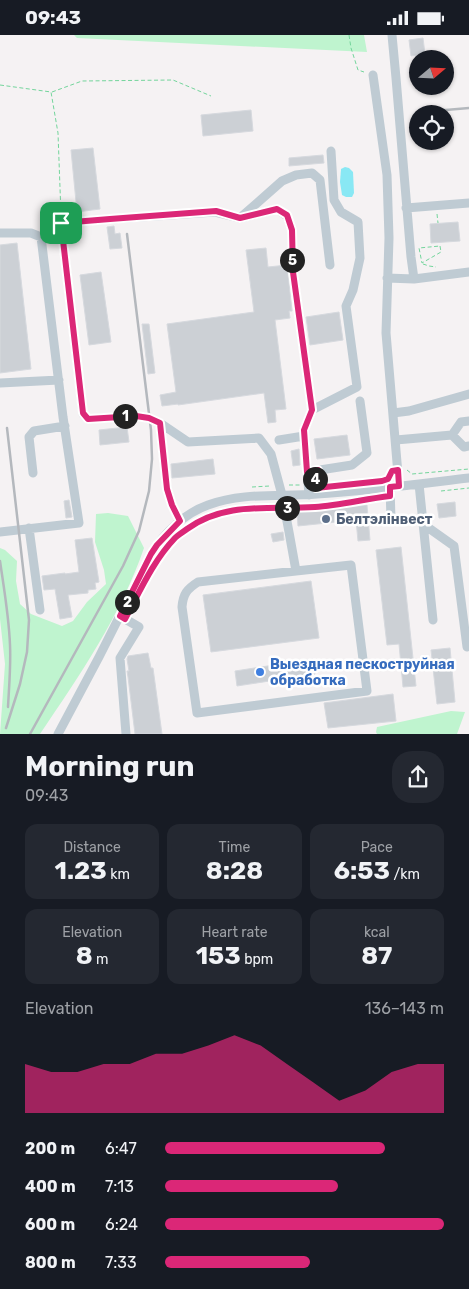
<!DOCTYPE html>
<meta charset="utf-8">
<style>
body{margin:0;font-family:Rubik,sans-serif;background:#242831;color:#f1f3f6;height:100vh;display:flex;flex-direction:column;font-size:19px;white-space:nowrap}
*{box-sizing:border-box;margin:0}
p{font-size:16px;color:#9ea1a6}
.icon{flex:none;width:28px;height:28px;fill:none;stroke:currentColor;stroke-width:2;stroke-linecap:round;stroke-linejoin:round}
.map{position:relative;height:699px;overflow:hidden}
.drawer{display:flex;flex-direction:column;background:#171b24;flex:1}
.drawer>*{flex:none}
.needle{width:32px;rotate:71deg}
.buttons{position:absolute;left:409px;top:15px;display:grid;gap:10px}
.buttons a{display:grid;place-items:center;width:45px;height:45px;border-radius:50%;background:#171b24;box-shadow:0 1px 4px #0004;font-size:25px}
.pin{position:absolute;display:grid;place-items:center;width:42px;height:42px;color:#fff;margin:-21px;border-radius:10px;box-shadow:0 2px 8px #0006}
.km{position:absolute;width:25px;height:25px;margin:-12px;border-radius:50%;background:#222;color:#fff;font-size:14px;line-height:25px;text-align:center}
.round{display:grid;place-items:center;flex:none;width:52px;height:52px;border-radius:20px;background:#242831}
.head{display:flex;align-items:center;justify-content:space-between;height:85px;padding:0 25px}
h1{font-size:28px;font-weight:700;line-height:38px}
.metrics{display:grid;grid-template-columns:repeat(3,1fr);gap:8px;height:85px;padding:5px 25px}
.metrics div{display:grid;align-content:center;border-radius:12px;background:#242831;text-align:center}
.metrics b{font-size:25px;font-weight:700}
.metrics small{font-size:14px;font-weight:400}
.metrics p{font-size:14px}
.chart{height:140px;padding:10px 25px}
.chart p{display:flex;justify-content:space-between}
.chart svg{width:100%;height:90px;margin-top:5px;fill:#db2777;opacity:.7}
ul{padding:0 25px;list-style:none;font-size:16px}
li{display:grid;grid-template-columns:80px 60px 1fr;align-items:center;height:38px}
li i{height:12px;border-radius:6px;background:#db2777}
.status{display:flex;justify-content:space-between;align-items:center;height:35px;padding:0 25px;background:#171b24;direction:ltr}
.status svg{height:14px;fill:currentColor}
.map>svg:first-child{display:block}
</style>
<div class="status"><b>09:43</b><svg viewBox="0 0 49 12"><path d="M0 12V9h3v3zM5 12V6h3v6zM10 12V3h3v9zM15 12V0h3v12zM26 1h20v11H26zM47 4h2v5h-2z"/></svg></div>
<div class="map">
<svg width="469" height="699" viewBox="0 0 469 699">
<rect width="100%" height="100%" fill="#f5f2f3"/>
<path fill="#bff4cf" d="M74,0H364L367,17L77,3Z
M108,478L128,481L144,513C121,580 80,640 40,699H0L5,629L0,584V513L5,515L17,526L16,546L20,569L31,579L62,591L73,586L87,567L106,549L104,535L95,507L96,479Z
M451,676L465,677L457,699H377L376,697L377,692Z"/>
<path fill="#89e8f4" d="M345,132L349,133L353,137L354,158L352,162H346L342,160L340,147L341,134Z"/>
<path fill="#ccd0d5" stroke="#d6d9de" d="M423,3L425,19L411,21L409,5Z
M251,75L253,96L203,101L201,80Z
M93,113L100,174L77,177L71,115Z
M323,120L324,128L289,131V123Z
M458,187L460,206L431,208L430,189Z
M114,191L115,199L120,198L122,213L110,214L107,192Z
M17,208L31,334L0,338V210Z
M266,213L268,232L287,230L292,276H289L290,283L275,285L286,374L275,375L276,387L268,388L264,358L178,370V369L162,371L160,360L176,357L167,289L254,277L246,215Z
M101,237L111,307L89,310L80,240Z
M339,277L343,305L310,310L306,282Z
M142,289H149L155,338L148,339Z
M127,392L129,407L100,410L99,395Z
M347,400L350,420L317,424L314,404Z
M299,414L300,430L293,431L291,416Z
M213,424L215,439L172,443L171,429Z
M69,465L72,482L66,483L64,466Z
M455,467L456,481L439,483L437,469Z
M367,470L370,505L358,506L356,485L298,491L297,477Z
M283,497L284,505L273,507L271,499Z
M92,503L99,547L95,548L96,554L88,555V558L68,560L72,582L60,584L55,554L44,555L42,541L65,538V539L79,537L75,505Z
M401,512L416,651L403,652L399,609L387,610L376,515Z
M311,546L319,603L211,617L203,560Z
M450,613L455,667L437,669L431,615Z
M148,618L151,633H153L162,699H135L128,642L127,636H129L127,624L128,621Z
M313,624L315,639L237,651L235,636Z
M393,659L396,686L328,693L324,668Z"/>
<g fill="none" stroke-linecap="round" stroke-linejoin="round">
<path stroke="#74d59c" stroke-width="1" stroke-dasharray="4 2.5" stroke-linecap="butt" d="M349,0L351,13L358,35L364,37
M0,50L51,57L58,98L61,180
M52,57L82,46L173,45L211,61
M437,179L438,188
M440,211L441,217L422,228L419,213Z
M423,229L429,231L436,232
M407,435L412,439L469,434
M289,450H300
M252,452L270,451
M441,456L469,453
M292,473L317,472L370,464
M177,501C186,494 196,487 206,482C228,473 253,472 276,473
M159,523L174,504"/>
<path stroke="#bfcbd3" stroke-width="9" d="M392,0L396,43L411,222L414,244
M373,40L387,140L389,203L386,298L399,451
M406,173L469,168
M241,183L277,174L287,181L292,195L293,237L312,375L304,395L309,460
M0,198H31L41,202L63,382L79,488L0,497
M387,243L414,244L469,237
M0,348L59,345
M312,375L357,352L346,271L353,255L360,223L358,187L341,177L334,165L331,116
M393,378L409,376L469,359
M160,388L167,454L172,470L180,486
M452,400L464,412L469,411
M279,405L304,401
M396,405L452,400L461,387L469,386
M307,437L352,430L367,418L360,366
M33,438L29,402L34,396L65,391
M419,449L433,585
M378,485L391,484L390,452
M423,489L454,511L467,612
M29,493L40,575
M296,536L351,530L367,656L197,678L182,572C183,559 187,554 198,547L296,536L289,497L282,460L271,419L259,403L188,407L160,388L149,383L136,381L88,384L83,379L61,188L111,184L215,177L240,183L282,146L296,140L312,138L320,145L330,230
M120,581L139,592L120,623L126,699
M58,699L99,622L151,519C164,498 185,478 208,470C243,457 281,462 317,459C368,456 419,449 469,443"/>
<path stroke="#b4b8bd" stroke-width="2.5" d="M434,76L469,73
M0,526C4,554 9,582 10,610C11,631 9,652 8,672
M6,693L20,649L27,617L29,585L7,393
M30,699L123,531L139,496L149,456L152,424L151,395L127,199"/>
</g>
<g fill="none" stroke-linecap="round" stroke-linejoin="round">
<g stroke="#fff" stroke-width="10">
<path id="route" d="M277,174L287,180L292,195L293,237L312,375L304,395L307,437L318,435V439L315,444L316,453L382,446L388,444L392,436L398,435L399,451L390,452V461C365,464 340,470 315,472C271,475 225,466 187,494C183,497 178,500 175,503C153,526 140,556 125,584L120,581L151,519L157,510L180,486L172,470L167,454L160,388L149,383L136,381L88,384L83,378L61,188L110,184L216,176L240,183Z"/>
</g>
<use href="#route" stroke="#db2777" stroke-width="6"/>
</g>
<circle fill="#5c6f8a" stroke="#fff" stroke-width="2" cx="326" cy="484" r="5"/>
<circle fill="#3f7fe0" stroke="#fff" stroke-width="2" cx="260" cy="637" r="5"/>
<g text-anchor="middle" dominant-baseline="central" stroke-width="5" stroke-linejoin="round" paint-order="stroke">
<g font-size="14" font-weight="bold" fill="#4e5e75" stroke="#fff" text-anchor="start">
<text x="336" y="484">Белтэлінвест</text>
</g>
<g font-size="14" font-weight="bold" fill="#366cbe" stroke="#fff" text-anchor="start">
<text x="270" y="629">Выездная пескоструйная<tspan x="270" dy="16">обработка</tspan></text>
</g>
</g>
</svg>
<div class="buttons">
<a><svg class="needle" viewBox="-14 -14 28 28"><path d="M0-13l5 13h-10z" fill="#e53935"/><path d="M0 13l5-13h-10z" fill="#9ea1a6"/></svg></a>
<a><svg class="icon" aria-label="locate" viewBox="0 0 24 24"><circle cx="12" cy="12" r="6"/><path d="M12 2v4M12 18v4M2 12h4M18 12h4"/></svg></a>
</div>
<div class="pin" style="left:61px;top:188px;background:#1e9e55"><svg class="icon" aria-label="arrive" viewBox="0 0 24 24"><path d="M6 21V4h12l-3 4 3 4H6"/></svg></div>
<b class="km" style="left:125px;top:381px">1</b>
<b class="km" style="left:127px;top:567px">2</b>
<b class="km" style="left:287px;top:473px">3</b>
<b class="km" style="left:315px;top:444px">4</b>
<b class="km" style="left:292px;top:225px">5</b>
</div>
<section class="drawer">
<div class="head"><div><h1>Morning run</h1><p>09:43</p></div><a class="round"><svg class="icon" aria-label="share" viewBox="0 0 24 24"><path d="M12 15V3M7 8l5-5 5 5M5 13v7h14v-7"/></svg></a></div>
<div class="metrics">
<div><p>Distance</p><b>1.23<small> km</small></b></div>
<div><p>Time</p><b>8:28</b></div>
<div><p>Pace</p><b>6:53<small> /km</small></b></div>
</div>
<div class="metrics">
<div><p>Elevation</p><b>8<small> m</small></b></div>
<div><p>Heart rate</p><b>153<small> bpm</small></b></div>
<div><p>kcal</p><b>87</b></div>
</div>
<div class="chart"><p><span>Elevation</span>136–143 m</p>
<svg viewBox="0 0 160 44" preserveAspectRatio="none"><path d="M0 44V20L10 24L20 24L30 20L40 20L50 15L60 15L70 11L80 6L90 11L100 20L110 29L120 38L130 33L140 24L150 20L160 20V44z"/></svg>
</div>
<ul>
<li><b>200 m</b>6:47<i style="width:79%"></i></li>
<li><b>400 m</b>7:13<i style="width:62%"></i></li>
<li><b>600 m</b>6:24<i style="width:100%"></i></li>
<li><b>800 m</b>7:33<i style="width:52%"></i></li>
</ul>
</section>
